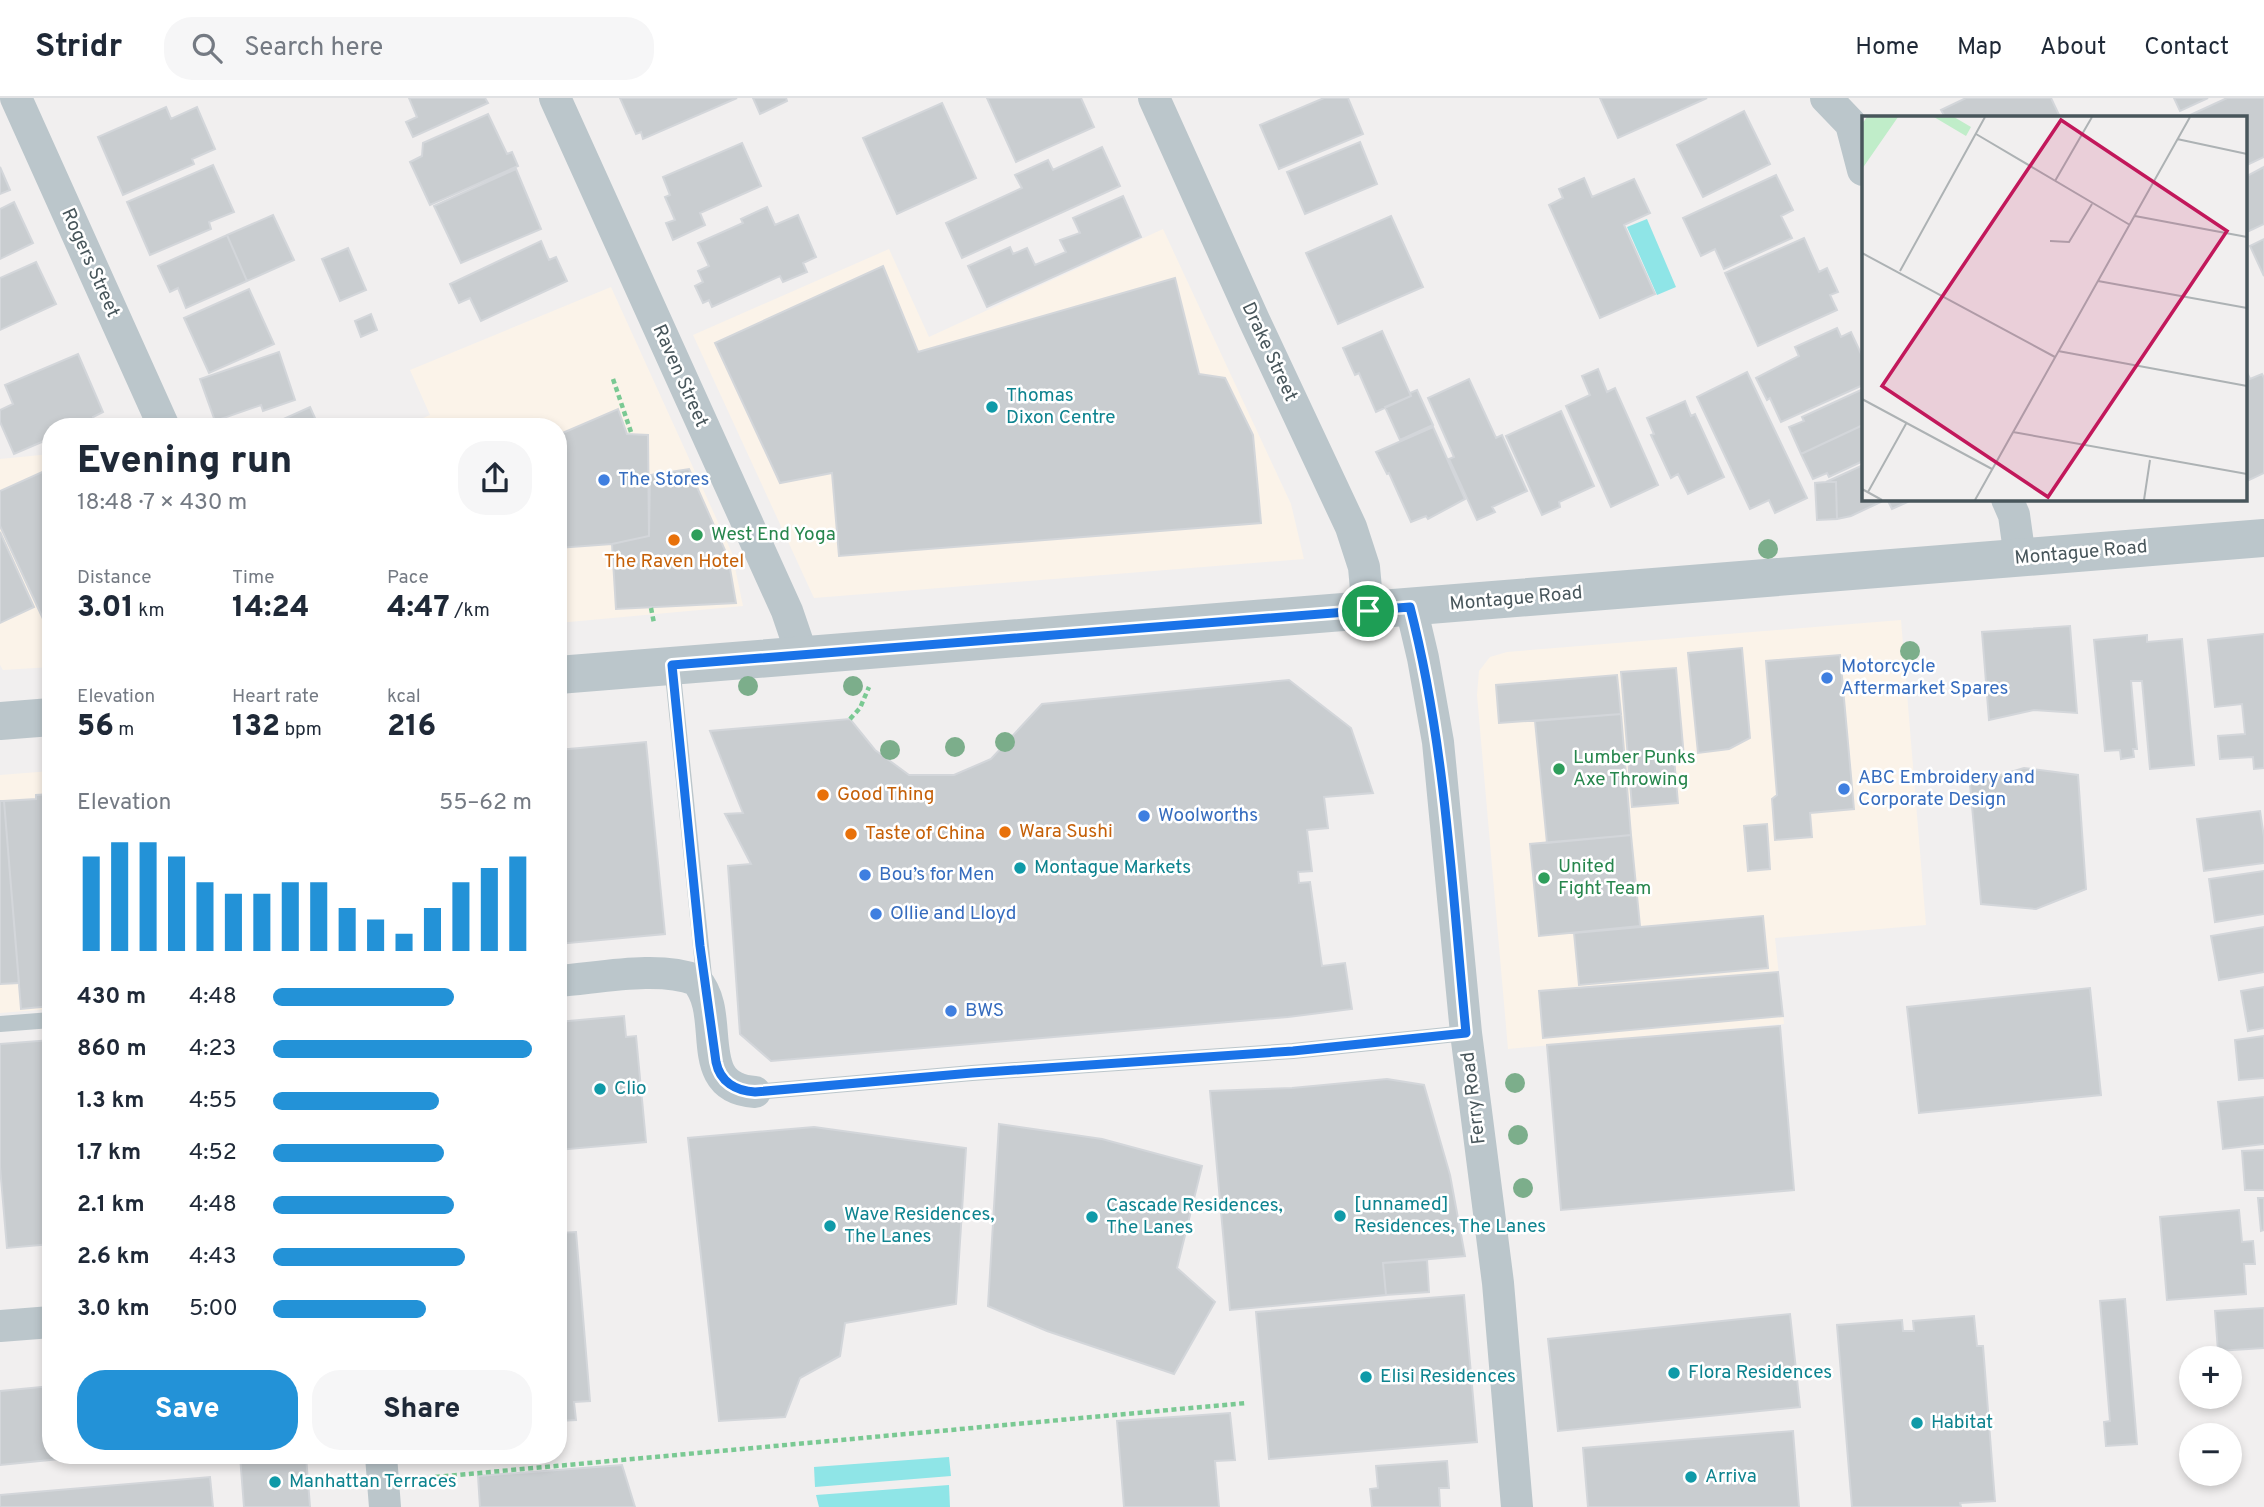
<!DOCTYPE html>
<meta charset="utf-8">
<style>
body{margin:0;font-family:Overpass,sans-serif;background:#f6f6f7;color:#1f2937;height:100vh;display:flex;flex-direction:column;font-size:26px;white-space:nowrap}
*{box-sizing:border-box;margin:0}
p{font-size:23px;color:#747a83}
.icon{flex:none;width:38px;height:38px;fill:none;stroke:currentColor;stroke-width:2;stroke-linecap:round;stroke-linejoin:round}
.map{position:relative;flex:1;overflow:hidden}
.details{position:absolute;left:42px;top:320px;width:525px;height:1046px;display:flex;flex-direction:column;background:#fff;border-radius:28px;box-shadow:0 4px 10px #0003}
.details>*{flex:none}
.tools{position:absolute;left:2179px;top:1248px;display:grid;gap:14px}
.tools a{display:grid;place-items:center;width:63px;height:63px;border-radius:50%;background:#fff;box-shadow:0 4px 10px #0003;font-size:35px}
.pin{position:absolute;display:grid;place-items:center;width:60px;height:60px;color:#fff;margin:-30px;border:4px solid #fff;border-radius:50%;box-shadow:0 2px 7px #0007}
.round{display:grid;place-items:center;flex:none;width:74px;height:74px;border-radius:28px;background:#f6f6f7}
.summary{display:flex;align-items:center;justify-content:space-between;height:119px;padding:0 35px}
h1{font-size:38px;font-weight:800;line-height:52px}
.metrics{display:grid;grid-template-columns:repeat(3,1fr);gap:10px;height:119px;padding:7px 35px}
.metrics div{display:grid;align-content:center}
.metrics b{font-size:30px;font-weight:800}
.metrics small{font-size:19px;font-weight:400}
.metrics p{font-size:19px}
.chart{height:196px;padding:14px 35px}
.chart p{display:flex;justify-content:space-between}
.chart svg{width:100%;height:126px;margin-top:7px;stroke:#2392d7;stroke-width:6}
.button{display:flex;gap:14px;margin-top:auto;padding:14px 35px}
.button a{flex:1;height:80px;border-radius:28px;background:#2392d7;color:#fff;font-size:28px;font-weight:800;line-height:80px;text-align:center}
.button a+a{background:#f6f6f7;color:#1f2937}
ul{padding:0 35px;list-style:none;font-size:23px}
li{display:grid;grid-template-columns:112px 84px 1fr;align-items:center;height:52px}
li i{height:18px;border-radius:9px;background:#2392d7}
header{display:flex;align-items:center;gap:42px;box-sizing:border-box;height:98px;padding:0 35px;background:#fff;border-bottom:2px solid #e0e1e3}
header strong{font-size:33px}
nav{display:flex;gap:38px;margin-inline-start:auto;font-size:24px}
.search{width:490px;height:63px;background:#f6f6f7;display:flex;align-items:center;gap:18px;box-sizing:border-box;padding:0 24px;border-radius:28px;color:#747a83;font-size:26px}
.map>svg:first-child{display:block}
</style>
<header>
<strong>Stridr</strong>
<div class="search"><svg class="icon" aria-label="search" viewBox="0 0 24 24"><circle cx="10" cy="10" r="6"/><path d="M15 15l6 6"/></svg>Search here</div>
<nav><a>Home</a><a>Map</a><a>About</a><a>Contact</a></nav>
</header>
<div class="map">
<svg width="2264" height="1409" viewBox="0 0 2264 1409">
<rect width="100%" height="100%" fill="#f1efef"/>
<path fill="#fbf3e9" d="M1163,131L1291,406L1304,461L814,500L693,237L889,151L929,239Z
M611,189L732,455L743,508L558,525V329H402L430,317L410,272Z
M51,356V569L3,572L0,567V361Z
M1901,522L1926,827L1775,840L1784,926L1508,951L1477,597L1479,573L1490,559L1507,554Z
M51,673V911L0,915V677Z"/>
<path fill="#8fe5e7" d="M1647,121L1676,189L1657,197L1627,129Z
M949,1359L951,1378L815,1389L814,1369Z
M949,1387L950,1409H819L816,1397Z"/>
<path fill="#c9cdd0" stroke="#d3d6da" stroke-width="2" d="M409,0H485L488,5L413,39L406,24L417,19Z
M620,0H737L643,41L641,34L636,36Z
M753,0H786L787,3L760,16Z
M987,0H1081L1094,29L1016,64Z
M1324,0H1348L1363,36L1279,71L1260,27Z
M1600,0H1707L1618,40Z
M1966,0H2051L2060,19H1945L1941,12Z
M2174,0H2208L2180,13Z
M2227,0H2264V59L2245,68V19H2186Z
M942,5L976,80L897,116L863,40Z
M166,9L171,21L197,9L215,51L192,61L194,66L123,97L98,39Z
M1744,13L1770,66L1703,99L1677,47Z
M488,16L507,56L512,54L518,68L430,107L410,64L422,58L423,45Z
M1360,44L1377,86L1305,116L1287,74Z
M742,45L761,88L700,115L705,127L673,142L666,125L675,122L665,99L670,97L663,79Z
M1102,49L1120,88L962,160L946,125L1022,90L1015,77L1048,62L1053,72Z
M213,67L234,114L209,124L211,131L150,157L127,104Z
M0,69L10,92L0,96Z
M2264,69V126L2245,135V79Z
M516,71L541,131L461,165L434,108Z
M1776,77L1793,112L1781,118L1792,140L1724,171L1715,151L1701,158L1683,120Z
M1584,80L1592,99L1634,81L1650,115L1624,127L1655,196L1600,220L1549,107L1563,100L1559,91Z
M1123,98L1141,139L987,209L968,168L1010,149L1013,156L1027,150L1035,167L1066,154L1060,142L1080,135L1073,120Z
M14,104L33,145L0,161V111Z
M767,109L775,127L798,117L816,159L803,165L807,174L783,184L780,178L712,209L709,202L703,205L695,188L703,184L698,173L709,168L698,145L743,125L741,121Z
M273,117L294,162L247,183L227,137Z
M1391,118L1423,189L1338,226L1306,155Z
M227,137L247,183L186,210L178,190L170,194L158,168Z
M1804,140L1819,174L1827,170L1838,194L1830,197L1837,212L1758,248L1725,175Z
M2264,141V178L2250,148Z
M541,143L549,162L556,159L567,183L481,223L470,200L459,205L450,186Z
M348,150L366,192L340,203L322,161Z
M36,164L56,206L0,232V180Z
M883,168L918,254L1175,180L1199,276L1225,280L1253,337L1261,425L839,458L832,375L780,385L715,245Z
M249,191L274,246L209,275L184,220Z
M371,216L377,232L361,239L355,223Z
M1837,230L1841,239L1851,234L1863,260V287L1781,324L1770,300L1767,302L1756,280L1799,258L1795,249Z
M1382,233L1411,298L1376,314L1359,275L1355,277L1343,250Z
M279,254L295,302L263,313L261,307L215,323L200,281Z
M78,256L103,314L93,319L97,329H51V340L14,356L0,324V312L13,306L5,287Z
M2245,270L2250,281L2262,276L2264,280V375L2245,384Z
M1598,271L1607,294L1615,290L1658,387L1611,409L1566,308L1590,297L1582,278Z
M1747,274L1807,400L1775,415L1769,402L1750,411L1697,299Z
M1469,281L1496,340L1502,337L1527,393L1492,409L1495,414L1477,422L1449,361L1454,359L1428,300Z
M1863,291V327L1801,356L1789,329L1804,323L1802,319Z
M1417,292L1433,327L1400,342L1385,309L1411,298L1410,295Z
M1685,303L1691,318L1695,316L1724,379L1688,396L1678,376L1671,380L1651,337L1654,336L1647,320Z
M310,309L319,329H266Z
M618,311L627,336L648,337L649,438L612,446L558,450V337Z
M1561,313L1594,388L1559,404L1560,409L1542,417L1506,338Z
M1863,327V363L1829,379L1827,375L1813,381L1801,356Z
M1433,329L1465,401L1428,421L1426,418L1411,424L1389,375L1387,376L1376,354Z
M1863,367V401H1887L1851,418L1837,421L1836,384H1826Z
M51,370V428L48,429L51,434V538L0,428V393Z
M689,371L728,459L736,505L616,511L612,446L649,438L650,377Z
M1826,384H1836L1837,421L1817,422L1815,385Z
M1887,401H1914L1892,411Z
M0,434L34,509L0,525Z
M2070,528L2077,615L2034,612L1989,622L1982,534Z
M2264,536V670L2254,671L2253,659L2220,661L2218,638L2245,636L2242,606L2215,609L2208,542Z
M2147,537V544L2182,541L2194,667L2150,671L2142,583H2131L2137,651H2133L2134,659L2121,661L2120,652L2105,653L2094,542Z
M1742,550L1750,640L1729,651L1698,655L1688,555Z
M1840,557L1854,711L1810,715L1812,739L1775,742L1772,701L1777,697L1766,563Z
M1676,570L1684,659L1674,660L1678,705L1632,709L1621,574Z
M1617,577L1621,616L1499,625L1496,587Z
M1289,582L1351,630L1373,695L1324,699L1328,730L1307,732L1312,773L1298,774L1299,785L1310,784L1322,868L1345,865L1352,911L1288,919L771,963L740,936L728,768L751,766L725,716L743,715L710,633L850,621L875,652L909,677H954L991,661L1042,606Z
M1621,616L1631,737L1547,745L1535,623Z
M646,644L665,836L558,846V652Z
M2024,670L2078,677L2086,791L2036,811L1981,806L1970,686Z
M51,696V908L21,911L4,703L36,701V697Z
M0,703H4L19,885L0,886Z
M2260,713L2264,739V765L2204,773L2197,721Z
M1767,726L1770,771L1748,773L1744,728Z
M1631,737L1640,828L1539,838L1530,746Z
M2264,773V816L2215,824L2209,781Z
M1763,818L1768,870L1579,887L1574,835Z
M2264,829V874L2219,882L2211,838Z
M1778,874L1783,918L1543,940L1539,893Z
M2264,889V930L2248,933L2241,893Z
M2090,890L2101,997L1919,1015L1907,909Z
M624,918L626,939L636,938L646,1044L558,1052V924Z
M1780,928L1794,1092L1561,1112L1547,947Z
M2264,938V980L2239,982L2235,942Z
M51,942V1146L7,1150L0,1069V946Z
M1387,981L1424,987L1450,1077L1465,1158L1383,1165L1386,1197L1230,1212L1210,993L1292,990Z
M2264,999V1046L2223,1051L2218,1004Z
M999,1026L1102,1041L1202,1068L1177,1170L1215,1204L1174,1276L1047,1233L988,1208Z
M814,1029L966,1050L956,1206L845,1225L840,1258L800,1280L785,1319L719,1323L688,1040Z
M2264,1052V1092H2245L2242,1053Z
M2258,1100H2264V1132L2261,1133Z
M2239,1112L2242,1144L2253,1143L2255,1166H2244L2246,1196L2167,1202L2160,1119Z
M558,1118L560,1135L576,1134L590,1303L574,1304L576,1322L558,1323Z
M1427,1162L1429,1194L1386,1197L1383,1165Z
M1464,1197L1477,1344L1269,1361L1256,1214Z
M2125,1201L2137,1346L2106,1348L2104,1324L2110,1323L2100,1203Z
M2264,1210V1250L2218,1253L2215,1213Z
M1790,1216L1800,1309L1558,1333L1548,1241Z
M1974,1218L1977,1248H1983L1995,1403L1960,1405L1961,1409H1852L1837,1227L1902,1222L1903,1233H1914L1913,1223Z
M51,1288V1358H90L0,1367V1293Z
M1230,1315L1235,1362L1215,1363L1219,1409H1124L1117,1323Z
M1793,1333L1799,1409H1588L1583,1350Z
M240,1358H306L310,1409H244Z
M1447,1363L1449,1390H1439L1440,1409H1372L1370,1391L1378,1390L1376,1368Z
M622,1367L635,1409H480L478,1378Z
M210,1379L213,1409H0V1397Z"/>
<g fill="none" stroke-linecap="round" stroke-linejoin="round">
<path stroke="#7ac993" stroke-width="4.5" stroke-dasharray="5 3.5" stroke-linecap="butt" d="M613,281L632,337
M651,510L654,525
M850,621L860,610L869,589
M435,1379L1246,1305"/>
<path stroke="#bbc6cb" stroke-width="16" d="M672,567L705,888
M0,926L51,922
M755,994L972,975L1293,953L1466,935"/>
<path stroke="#bbc6cb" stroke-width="32" d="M16,0L164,329
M555,0L787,513L802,557
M1154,0L1254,222L1351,429L1364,469L1368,513
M1826,0L1851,26L1863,72
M2007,401L2014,417L2020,460
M1411,509L1423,560L1438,644L1466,935L1498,1185L1517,1409
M558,883C598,880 659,867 696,882C728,917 690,990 755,994
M0,1228L51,1224
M381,1358L385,1409"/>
<path stroke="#bbc6cb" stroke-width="38" d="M558,577L2264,440
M0,623L51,619"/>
</g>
<g fill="#7cae8b">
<circle cx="1768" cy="451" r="10"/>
<circle cx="1910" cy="553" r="10"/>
<circle cx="748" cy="588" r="10"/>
<circle cx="853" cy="588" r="10"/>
<circle cx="1005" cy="644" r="10"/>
<circle cx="955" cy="649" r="10"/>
<circle cx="890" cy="652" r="10"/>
<circle cx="1515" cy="985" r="10"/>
<circle cx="1518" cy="1037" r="10"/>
<circle cx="1523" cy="1090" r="10"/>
</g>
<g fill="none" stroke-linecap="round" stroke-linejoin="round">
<g stroke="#fff" stroke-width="14">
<path id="route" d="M1410,509C1446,648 1452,793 1466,935L1293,953L972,975L755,994C736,993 720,984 716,964L700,848L672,567Z"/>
</g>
<use href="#route" stroke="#1a73e8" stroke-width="9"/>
</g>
<g fill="#0f9aa8" stroke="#fff" stroke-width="2.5">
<circle cx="992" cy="309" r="7"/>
<circle cx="1020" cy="770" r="7"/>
<circle cx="600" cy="991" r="7"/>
<circle cx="1340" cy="1118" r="7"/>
<circle cx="1092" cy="1119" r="7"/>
<circle cx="830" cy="1128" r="7"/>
<circle cx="1674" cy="1275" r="7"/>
<circle cx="1366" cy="1279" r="7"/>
<circle cx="1917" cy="1325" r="7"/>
<circle cx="1691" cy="1379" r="7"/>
<circle cx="275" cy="1384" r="7"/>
</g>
<g fill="#3f7fe0" stroke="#fff" stroke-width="2.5">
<circle cx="604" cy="382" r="7"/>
<circle cx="1827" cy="580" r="7"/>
<circle cx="1844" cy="691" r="7"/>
<circle cx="1144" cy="718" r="7"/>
<circle cx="865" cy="777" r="7"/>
<circle cx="876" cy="816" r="7"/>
<circle cx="951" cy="913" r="7"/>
</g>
<g fill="#2e9e5b" stroke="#fff" stroke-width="2.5">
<circle cx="697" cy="437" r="7"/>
<circle cx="1559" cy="671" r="7"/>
<circle cx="1544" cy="780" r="7"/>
</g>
<g fill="#e8710a" stroke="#fff" stroke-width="2.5">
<circle cx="674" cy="442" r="7"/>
<circle cx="823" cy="697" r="7"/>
<circle cx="1005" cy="734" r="7"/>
<circle cx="851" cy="736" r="7"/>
</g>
<g text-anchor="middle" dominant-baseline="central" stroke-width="5" stroke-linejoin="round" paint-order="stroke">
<g font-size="19" fill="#48565b" stroke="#fff">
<text transform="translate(90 165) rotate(66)">Rogers Street</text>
<text transform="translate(1269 254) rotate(65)">Drake Street</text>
<text transform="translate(680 278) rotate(66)">Raven Street</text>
<text transform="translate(2081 455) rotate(-5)">Montague Road</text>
<text transform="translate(1516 501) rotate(-5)">Montague Road</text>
<text transform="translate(1474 1000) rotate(-97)">Ferry Road</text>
</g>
<g font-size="19" fill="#0d838f" stroke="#fff" text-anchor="start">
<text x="1006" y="298">Thomas<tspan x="1006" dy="22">Dixon Centre</tspan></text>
<text x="1034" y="770">Montague Markets</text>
<text x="614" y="991">Clio</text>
<text x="1354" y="1107">[unnamed]<tspan x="1354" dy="22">Residences, The Lanes</tspan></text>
<text x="1106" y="1108">Cascade Residences,<tspan x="1106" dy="22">The Lanes</tspan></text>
<text x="844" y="1117">Wave Residences,<tspan x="844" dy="22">The Lanes</tspan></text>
<text x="1688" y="1275">Flora Residences</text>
<text x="1380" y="1279">Elisi Residences</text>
<text x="1931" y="1325">Habitat</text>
<text x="1705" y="1379">Arriva</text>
<text x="289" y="1384">Manhattan Terraces</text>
</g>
<g font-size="19" fill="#366cbe" stroke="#fff" text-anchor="start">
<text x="618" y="382">The Stores</text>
<text x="1841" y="569">Motorcycle<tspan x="1841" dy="22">Aftermarket Spares</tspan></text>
<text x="1858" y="680">ABC Embroidery and<tspan x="1858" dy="22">Corporate Design</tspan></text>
<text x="1158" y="718">Woolworths</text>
<text x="879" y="777">Bou’s for Men</text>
<text x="890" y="816">Ollie and Lloyd</text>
<text x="965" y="913">BWS</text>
</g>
<g font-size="19" fill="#27864d" stroke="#fff" text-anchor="start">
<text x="711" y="437">West End Yoga</text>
<text x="1573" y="660">Lumber Punks<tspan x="1573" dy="22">Axe Throwing</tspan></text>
<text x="1558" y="769">United<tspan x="1558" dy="22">Fight Team</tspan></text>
</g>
<g font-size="19" fill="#c56008" stroke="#fff" text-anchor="start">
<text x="674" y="464" text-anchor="middle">The Raven Hotel</text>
<text x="837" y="697">Good Thing</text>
<text x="1019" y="734">Wara Sushi</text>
<text x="865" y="736">Taste of China</text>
</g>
</g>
<g transform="translate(1862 18)">
<rect width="385" height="385" fill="#f1efef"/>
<path d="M5,1H36L0,53V8ZM72,1H92L109,11L104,20Z" fill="#c0edc9"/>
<path fill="none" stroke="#adb2b4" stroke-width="2" d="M114,18L268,109M315,23L385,38M193,65L230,1M273,100L385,121M188,125L207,126L230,88M0,137L193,241M38,155L123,1M236,165L385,192M196,235L385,270M0,283L130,353M151,316L385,358M0,373L20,384M6,376L45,306M113,384L328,1M282,384L288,344"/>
<path fill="#c2185b" fill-opacity="0.15" stroke="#c2185b" stroke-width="3.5" d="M199,4L365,115L186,381L20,270Z"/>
<rect width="385" height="385" fill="none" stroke="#48565b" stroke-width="3.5"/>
</g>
</svg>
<div class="tools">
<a>+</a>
<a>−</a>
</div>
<div class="pin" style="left:1368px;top:513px;background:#1e9e55"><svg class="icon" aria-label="arrive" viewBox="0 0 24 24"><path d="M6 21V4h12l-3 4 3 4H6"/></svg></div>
<section class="details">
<div class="summary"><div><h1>Evening run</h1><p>18:48 · 7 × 430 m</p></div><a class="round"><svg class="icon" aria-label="share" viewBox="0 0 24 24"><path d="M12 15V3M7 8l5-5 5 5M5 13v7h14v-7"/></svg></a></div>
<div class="metrics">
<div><p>Distance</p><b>3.01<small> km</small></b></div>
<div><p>Time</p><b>14:24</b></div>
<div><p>Pace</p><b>4:47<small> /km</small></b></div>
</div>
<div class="metrics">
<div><p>Elevation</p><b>56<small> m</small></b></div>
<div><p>Heart rate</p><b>132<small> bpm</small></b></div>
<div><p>kcal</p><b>216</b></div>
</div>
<div class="chart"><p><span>Elevation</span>55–62 m</p>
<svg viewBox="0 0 160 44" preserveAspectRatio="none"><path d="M5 44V11M15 44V6M25 44V6M35 44V11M45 44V20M55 44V24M65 44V24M75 44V20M85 44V20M95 44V29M105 44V33M115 44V38M125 44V29M135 44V20M145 44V15M155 44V11"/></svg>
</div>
<ul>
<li><b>430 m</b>4:48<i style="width:70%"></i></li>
<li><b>860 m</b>4:23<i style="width:100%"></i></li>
<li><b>1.3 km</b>4:55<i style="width:64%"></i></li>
<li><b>1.7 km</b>4:52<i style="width:66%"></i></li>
<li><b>2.1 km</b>4:48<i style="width:70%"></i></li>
<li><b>2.6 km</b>4:43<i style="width:74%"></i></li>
<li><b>3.0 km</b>5:00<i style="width:59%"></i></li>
</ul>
<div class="button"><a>Save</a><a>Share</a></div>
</section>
</div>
